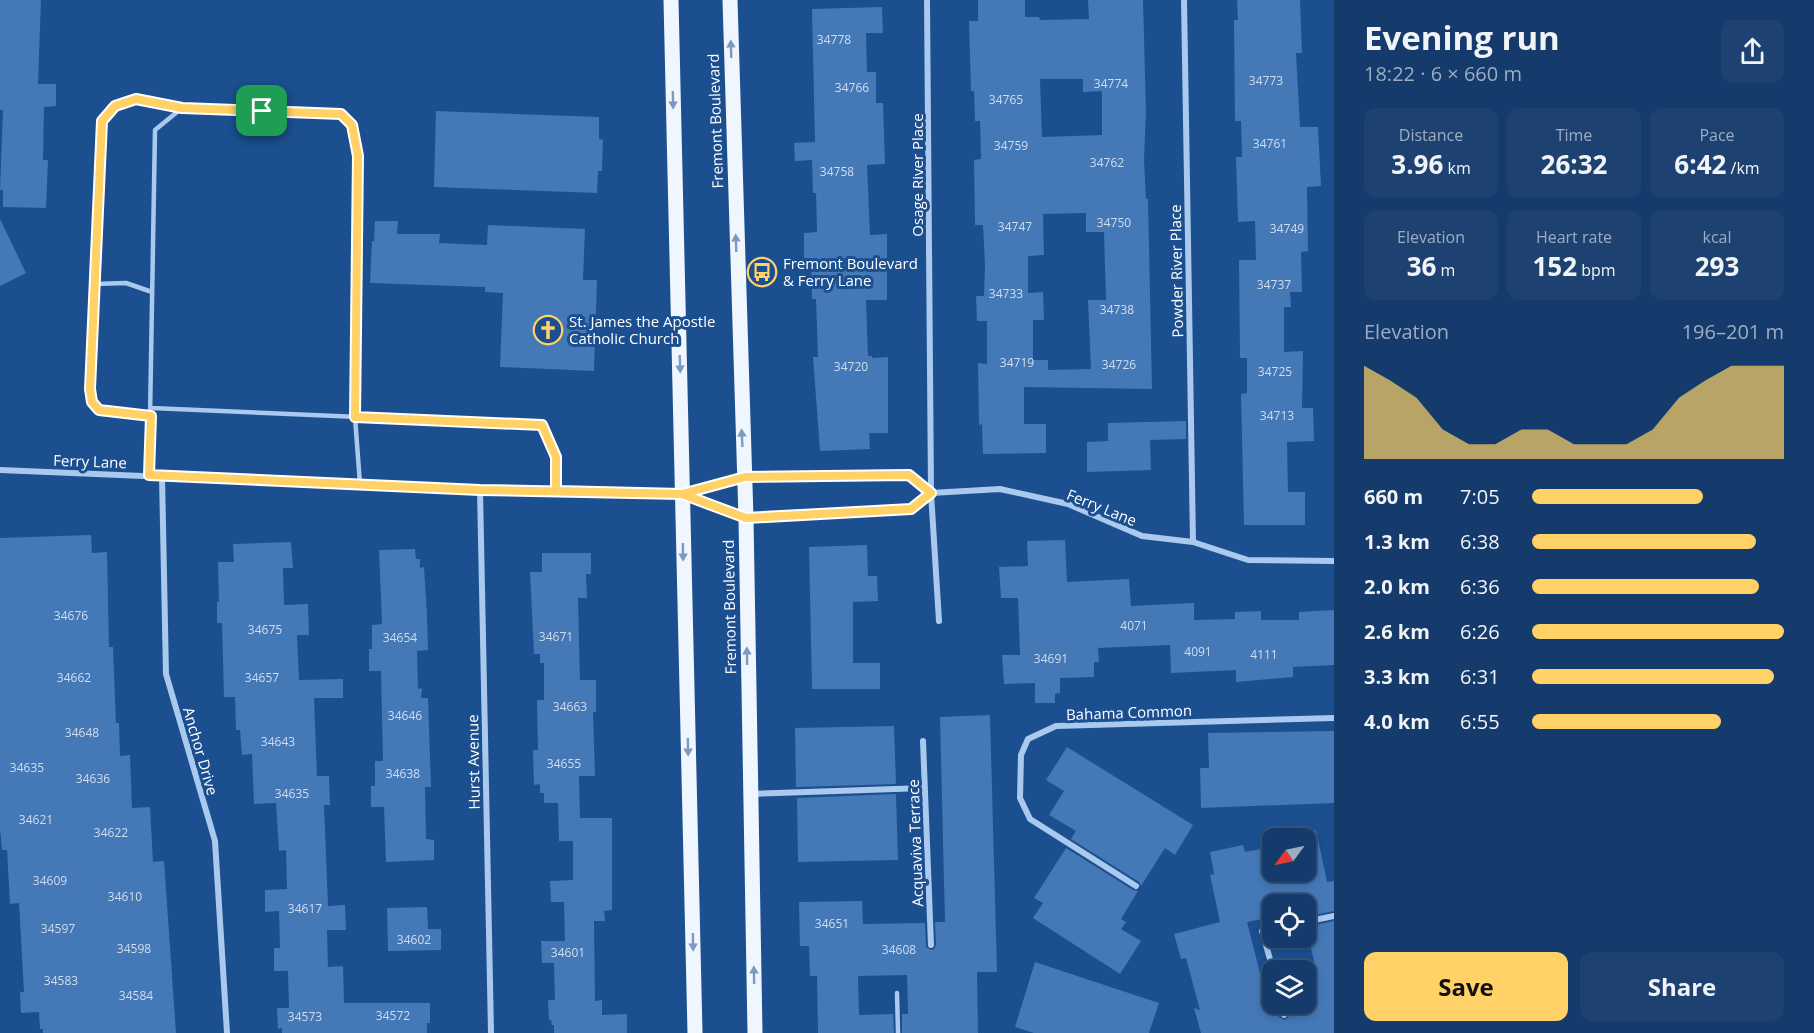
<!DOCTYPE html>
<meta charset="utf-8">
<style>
body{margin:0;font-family:"Open Sans",sans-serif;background:#1d4271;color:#f1f3f6;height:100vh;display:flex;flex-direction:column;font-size:22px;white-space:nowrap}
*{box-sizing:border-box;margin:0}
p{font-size:20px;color:#9dadc1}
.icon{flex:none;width:33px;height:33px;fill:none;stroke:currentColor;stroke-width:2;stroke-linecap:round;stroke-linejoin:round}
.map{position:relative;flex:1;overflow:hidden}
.side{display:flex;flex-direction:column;background:#143b6b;width:480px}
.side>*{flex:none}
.needle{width:39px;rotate:237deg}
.controls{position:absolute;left:1262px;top:828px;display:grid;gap:12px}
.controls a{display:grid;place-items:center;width:54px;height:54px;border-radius:12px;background:#143b6b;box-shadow:0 3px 9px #0003,0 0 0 2px #33557e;font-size:30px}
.pin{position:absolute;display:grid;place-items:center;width:51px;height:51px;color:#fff;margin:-26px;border-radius:12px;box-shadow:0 3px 9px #0006}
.round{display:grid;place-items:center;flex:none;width:63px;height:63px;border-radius:12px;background:#1d4271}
.summary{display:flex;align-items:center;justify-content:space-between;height:102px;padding:0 30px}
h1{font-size:33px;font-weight:700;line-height:45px}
.metrics{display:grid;grid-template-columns:repeat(3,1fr);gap:9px;height:102px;padding:6px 30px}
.metrics div{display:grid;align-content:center;border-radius:12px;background:#1d4271;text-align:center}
.metrics b{font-size:26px;font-weight:700}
.metrics small{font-size:16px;font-weight:400}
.metrics p{font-size:16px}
.chart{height:168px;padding:12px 30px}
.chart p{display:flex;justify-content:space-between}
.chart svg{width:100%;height:108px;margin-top:6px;fill:#ffd166;opacity:.7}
.cta{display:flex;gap:12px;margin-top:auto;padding:12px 30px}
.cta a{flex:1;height:69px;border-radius:12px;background:#ffd166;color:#111;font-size:24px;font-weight:700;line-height:69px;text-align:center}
.cta a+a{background:#1d4271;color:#f1f3f6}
ul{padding:0 30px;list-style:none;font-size:20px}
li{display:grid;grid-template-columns:96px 72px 1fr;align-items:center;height:45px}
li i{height:15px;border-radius:8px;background:#ffd166}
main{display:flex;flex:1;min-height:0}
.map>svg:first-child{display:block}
</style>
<main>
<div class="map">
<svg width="1334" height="1033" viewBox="0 0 1334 1033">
<rect width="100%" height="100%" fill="#1b4f8f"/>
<path fill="#4478b7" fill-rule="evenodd" d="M0,0H41L38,84H56V106L44,107L43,160H48L46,208L3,207V190H0L3,110H0Z
M978,0H1025V17H1039L1040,20L1089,19L1088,0H1143L1146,111L1144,160L1146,199H1148L1152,389L1024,387V424H1046V453L983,454L982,424L979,425L978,363L987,364V321H977L976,296H984L985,265L983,225H975L974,160L981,159L980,121H975L974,91H971L969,21H978ZM1040,79H1083V92L1102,91V135L1042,137ZM1086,213V232H1104L1106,300H1088L1091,369L1048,370V360H1033V320H1044L1043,292L1028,293V256L1044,255L1043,214Z
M1237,0H1300L1302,53H1296L1300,127H1318L1321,186L1307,187L1308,251L1301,252L1302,292H1290L1291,307H1284V352L1303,351L1302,408H1313L1314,441L1287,442L1288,492H1305V525H1244L1241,394L1247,393V358H1240L1239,260H1256L1255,221L1238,222L1236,157H1242L1241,121H1235L1234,20H1238Z
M882,7L883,33H866L867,72H876V103H883L885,164L867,165L870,235L887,234V300H866L868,356H872V358L888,357V433H869L870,449L820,451L813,357H818L816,299H812L811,258H804V233L817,232L816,193H813L812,160L795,161L794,143L815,142L812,9Z
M436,111L599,117V139L603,140L602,171H598L597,193L434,187Z
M0,219L26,273L0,286Z
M375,221H398L397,234H440L439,243L487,245L488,225L585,229L583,280H597L594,371L500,367L503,293L485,292V287L370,283L372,241H374Z
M1186,421V439L1150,440L1151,470L1087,472V442L1108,441V423Z
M91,535L92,553L107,552L109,647H113L116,723H119L120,756L130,755L132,808L150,807L153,862L164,861L176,1033H43V1029H40L39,1012L21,1013L20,992H24L19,903L10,904L7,850H2L0,829V538Z
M1065,540L1067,582L1129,579L1131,606L1194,603V620L1235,619V612L1261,611V620H1299V612L1334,610V665L1293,667V677L1236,682V670L1171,673L1170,645L1098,648L1099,662H1094V677L1060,678V693L1055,694V703H1035V683L1004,684L1002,655H1020L1018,598H1001L999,567L1028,566L1027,541Z
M291,542L293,568H283L284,605L308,604L309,635H297L299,680L343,679V698H314L317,776H329L330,805H324L328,906L345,905L346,930H327L328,967L343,966L344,1003H430V1023H427V1033H282V1028L278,1029L277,1008H289L288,971H274V948H280L279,911L265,912V890L287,889L286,850L279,851L276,803L254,804L252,754L242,755L240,730H236L235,697H224L222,623H217V602H219L218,562H234L233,544Z
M867,545L868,576H877L878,601L853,602V663H880V689H812L809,547Z
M415,549L416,559H420V568L424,567L427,615L428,650L417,651L418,689L422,688L421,698H428L431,787H425L426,839L434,840V860L386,862L384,807H371V786H375V761H383L381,671H369V649H372V625L382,624L379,550Z
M542,553H591V574H586L587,598H578L580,680H596V712H593L595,776H579L580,818H612V910L604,911L605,921H594L595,1001L602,1000V1015L627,1014V1033H554V1025H552L551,1020H549L548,1000H555L554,963H542L541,941H565L564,902H551L550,881L573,880V841H559L558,803H544V793H540V784L534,785L533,750H538L537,700H544V663H540V654H534L530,572H542Z
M990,715L997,972H977L978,1033H902V1014H908L907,975L858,976L859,1015L893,1014L894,1033H818L817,976H810L809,946H800L799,902L862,901L863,924L925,923L926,947L931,950L934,949L936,945L935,922H945L940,717Z
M894,726L896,784L796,787L795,728Z
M1334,731V803L1201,808L1200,768H1209L1208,733Z
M1067,747L1193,825L1175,855L1165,848L1141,886L1139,882L1071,839L1076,831L1049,815L1064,791L1046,780Z
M896,794L898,860L798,862L797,798Z
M1316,830L1327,882L1334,881V911L1305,917V904H1272V917L1247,922L1260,973L1268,971L1272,975V1004H1276L1279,1017L1285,1020L1289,1016L1286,1004H1305V970L1278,969L1314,961L1306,927L1334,921V1033H1201L1194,1008L1200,1010L1186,958L1181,959L1174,934L1220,922L1210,875L1214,874L1210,852L1243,845L1245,852L1272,847V872H1305V838H1292V835Z
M1066,848L1133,890L1138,891L1121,919L1126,922L1121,929L1141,941L1120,974L1033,918L1043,903L1034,898Z
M427,907L428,929H441V950L388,951L387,908Z
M1035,962L1159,1003L1149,1033H1034L1015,1027Z"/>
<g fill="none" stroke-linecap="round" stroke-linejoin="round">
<path stroke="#a9c9ee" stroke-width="4.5" d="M94,284L126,283L152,292
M151,408L542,425L556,457V491
M151,416L99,410L92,402L90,389L102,121L115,106L136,99L181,108
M149,475L155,130L182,108L341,114L352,125L358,156L355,417L360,484
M897,993L898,1033"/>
<path stroke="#a9c9ee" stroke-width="6" d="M927,0L931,493L939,621
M1184,0L1193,542
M0,470L480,490L682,494L745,477L909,475L931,493
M162,476L166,674L215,841L227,1033
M480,490L491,1033
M683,494L746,518H779L911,509L931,493L1000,489L1068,504L1142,536L1193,542L1248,560L1334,561
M923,741L931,945
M750,794L925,788
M1136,886L1030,819L1020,798L1021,755L1028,739L1056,726L1334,718
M1305,922L1334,916
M1272,929L1262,931L1273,970
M1281,1004L1284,1015"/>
<path stroke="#f0f6ff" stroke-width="15" d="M671,0L695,1033
M730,0L746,518L755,1033"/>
</g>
<defs><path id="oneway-solid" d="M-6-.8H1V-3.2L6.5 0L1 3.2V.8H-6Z" transform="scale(1.5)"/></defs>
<g fill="#7b9ac1">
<use href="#oneway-solid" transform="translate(731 49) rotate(-92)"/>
<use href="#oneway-solid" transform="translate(673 100) rotate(89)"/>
<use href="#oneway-solid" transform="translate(736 243) rotate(-92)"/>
<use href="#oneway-solid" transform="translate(680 364) rotate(88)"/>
<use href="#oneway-solid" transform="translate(742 438) rotate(-93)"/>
<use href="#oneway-solid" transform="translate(683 552) rotate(89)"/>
<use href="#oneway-solid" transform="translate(747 656) rotate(-91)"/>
<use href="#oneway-solid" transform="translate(688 747) rotate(89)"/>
<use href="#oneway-solid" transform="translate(693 942) rotate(89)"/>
<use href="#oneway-solid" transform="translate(754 975) rotate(-91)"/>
</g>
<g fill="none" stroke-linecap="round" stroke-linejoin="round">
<g stroke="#fff" stroke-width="12">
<path id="route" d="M262,111L182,108L136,99L115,106L102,121L90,389L92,402L99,410L151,416L149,475L480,490L682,494L746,518L911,509L931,493L909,475L745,477L682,494L556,491V457L542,425L355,417L358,156L352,125L341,114L262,111"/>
</g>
<use href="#route" stroke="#ffd166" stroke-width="8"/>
</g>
<defs>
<g id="bus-ring" transform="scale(1.5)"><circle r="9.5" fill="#1b4f8f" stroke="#ffd166" stroke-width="1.5"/><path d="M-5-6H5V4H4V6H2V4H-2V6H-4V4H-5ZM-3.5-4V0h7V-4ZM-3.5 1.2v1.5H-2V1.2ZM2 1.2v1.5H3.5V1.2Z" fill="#ffd166"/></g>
<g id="church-ring" transform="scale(1.5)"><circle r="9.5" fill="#1b4f8f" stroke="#ffd166" stroke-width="1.5"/><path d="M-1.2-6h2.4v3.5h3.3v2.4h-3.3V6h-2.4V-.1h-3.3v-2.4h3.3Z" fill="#ffd166"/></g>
</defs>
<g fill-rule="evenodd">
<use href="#bus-ring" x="762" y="272"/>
<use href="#church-ring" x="548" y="330"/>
</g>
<g text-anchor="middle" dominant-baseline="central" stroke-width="6" stroke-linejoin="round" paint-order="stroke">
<g font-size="12" fill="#d0dded">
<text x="834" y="39">34778</text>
<text x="1266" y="80">34773</text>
<text x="1111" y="83">34774</text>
<text x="852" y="87">34766</text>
<text x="1006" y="99">34765</text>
<text x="1270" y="143">34761</text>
<text x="1011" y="145">34759</text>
<text x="1107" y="162">34762</text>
<text x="837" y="171">34758</text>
<text x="1114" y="222">34750</text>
<text x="1015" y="226">34747</text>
<text x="1287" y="228">34749</text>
<text x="1274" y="284">34737</text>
<text x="1006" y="293">34733</text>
<text x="1117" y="309">34738</text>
<text x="1017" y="362">34719</text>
<text x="1119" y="364">34726</text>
<text x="851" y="366">34720</text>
<text x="1275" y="371">34725</text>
<text x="1277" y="415">34713</text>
<text x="71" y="615">34676</text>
<text x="1134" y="625">4071</text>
<text x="265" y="629">34675</text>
<text x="556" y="636">34671</text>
<text x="400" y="637">34654</text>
<text x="1198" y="651">4091</text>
<text x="1264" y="654">4111</text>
<text x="1051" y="658">34691</text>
<text x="74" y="677">34662</text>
<text x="262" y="677">34657</text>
<text x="570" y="706">34663</text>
<text x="405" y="715">34646</text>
<text x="82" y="732">34648</text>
<text x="278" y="741">34643</text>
<text x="564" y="763">34655</text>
<text x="27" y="767">34635</text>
<text x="403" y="773">34638</text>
<text x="93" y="778">34636</text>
<text x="292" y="793">34635</text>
<text x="36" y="819">34621</text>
<text x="111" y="832">34622</text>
<text x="50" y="880">34609</text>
<text x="125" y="896">34610</text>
<text x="305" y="908">34617</text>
<text x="832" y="923">34651</text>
<text x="58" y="928">34597</text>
<text x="414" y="939">34602</text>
<text x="134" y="948">34598</text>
<text x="899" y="949">34608</text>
<text x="568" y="952">34601</text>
<text x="61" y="980">34583</text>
<text x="136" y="995">34584</text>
<text x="393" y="1015">34572</text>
<text x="305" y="1016">34573</text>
</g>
<g font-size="15" fill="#fff" stroke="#1b4f8f">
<text transform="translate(715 121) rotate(-92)">Fremont Boulevard</text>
<text transform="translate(917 175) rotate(-90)">Osage River Place</text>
<text transform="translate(1176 271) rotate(-91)">Powder River Place</text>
<text transform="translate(90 461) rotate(2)">Ferry Lane</text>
<text transform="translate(1102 507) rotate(22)">Ferry Lane</text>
<text transform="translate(729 607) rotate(-91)">Fremont Boulevard</text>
<text transform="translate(1129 712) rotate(-2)">Bahama Common</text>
<text transform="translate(201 751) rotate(74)">Anchor Drive</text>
<text transform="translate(473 762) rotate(-91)">Hurst Avenue</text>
<text transform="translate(915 843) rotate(-92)">Acquaviva Terrace</text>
</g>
<g font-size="15" fill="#fff" stroke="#1b4f8f" text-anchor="start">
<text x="783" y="263">Fremont Boulevard<tspan x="783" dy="17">&amp; Ferry Lane</tspan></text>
<text x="569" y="321">St. James the Apostle<tspan x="569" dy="17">Catholic Church</tspan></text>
</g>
</g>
</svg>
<div class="controls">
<a><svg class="needle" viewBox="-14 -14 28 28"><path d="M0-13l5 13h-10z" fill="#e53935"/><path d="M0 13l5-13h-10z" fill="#9dadc1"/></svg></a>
<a><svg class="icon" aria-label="locate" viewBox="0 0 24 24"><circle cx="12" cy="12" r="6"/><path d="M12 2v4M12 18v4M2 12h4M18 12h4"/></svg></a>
<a><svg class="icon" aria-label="layers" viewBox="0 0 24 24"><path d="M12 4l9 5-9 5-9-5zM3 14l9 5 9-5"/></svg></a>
</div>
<div class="pin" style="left:262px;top:111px;background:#1e9e55"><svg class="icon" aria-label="arrive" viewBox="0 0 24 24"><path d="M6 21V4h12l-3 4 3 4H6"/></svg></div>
</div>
<section class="side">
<div class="summary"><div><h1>Evening run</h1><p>18:22 · 6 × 660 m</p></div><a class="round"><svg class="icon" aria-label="share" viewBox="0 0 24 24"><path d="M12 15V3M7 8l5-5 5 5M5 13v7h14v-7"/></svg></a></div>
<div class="metrics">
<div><p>Distance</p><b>3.96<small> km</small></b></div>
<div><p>Time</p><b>26:32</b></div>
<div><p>Pace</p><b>6:42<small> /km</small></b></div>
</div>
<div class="metrics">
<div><p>Elevation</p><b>36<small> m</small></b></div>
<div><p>Heart rate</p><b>152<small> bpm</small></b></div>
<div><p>kcal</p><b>293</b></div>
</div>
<div class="chart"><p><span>Elevation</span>196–201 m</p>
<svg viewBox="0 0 160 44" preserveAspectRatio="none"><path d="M0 44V6L10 12L20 19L30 32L40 38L50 38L60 32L70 32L80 38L90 38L100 38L110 32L120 19L130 12L140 6L150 6L160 6V44z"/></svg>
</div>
<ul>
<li><b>660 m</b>7:05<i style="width:68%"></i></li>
<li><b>1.3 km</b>6:38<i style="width:89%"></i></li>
<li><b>2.0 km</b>6:36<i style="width:90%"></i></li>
<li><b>2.6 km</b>6:26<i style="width:100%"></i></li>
<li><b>3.3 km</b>6:31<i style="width:96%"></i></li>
<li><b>4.0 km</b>6:55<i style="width:75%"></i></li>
</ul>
<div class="cta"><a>Save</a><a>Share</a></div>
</section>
</main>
